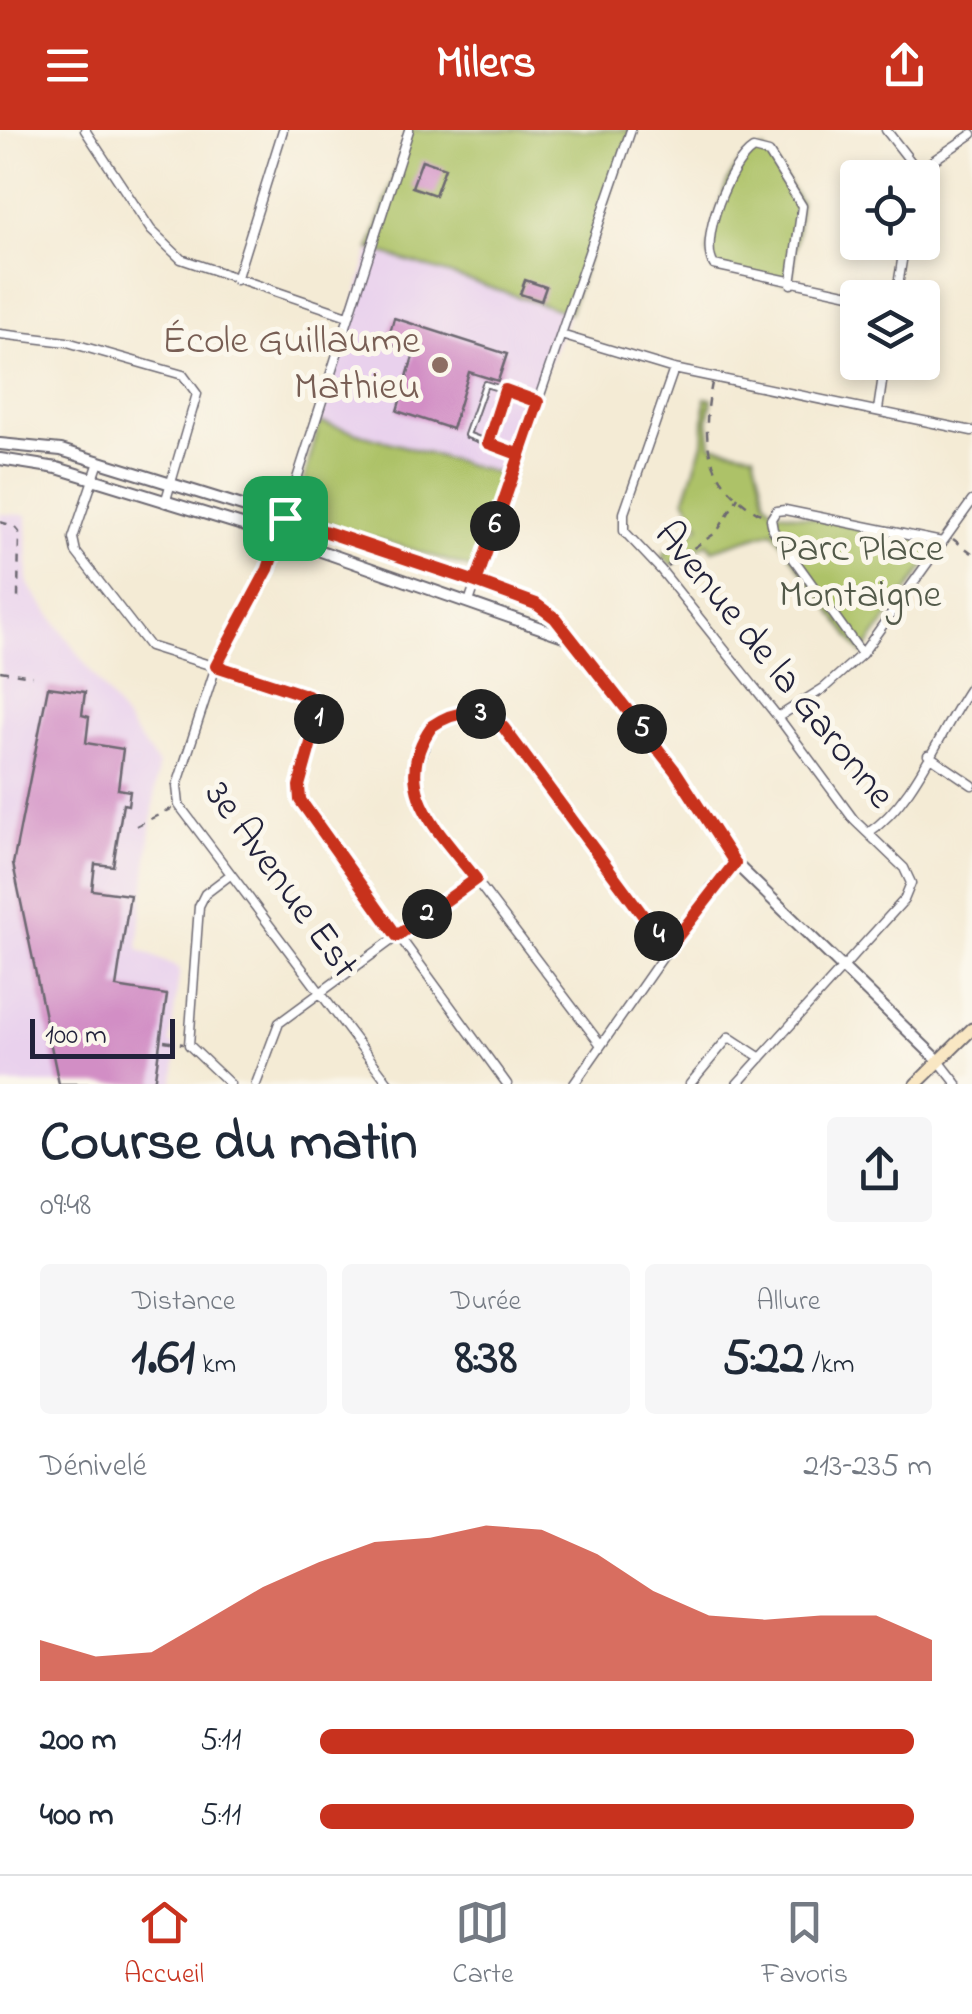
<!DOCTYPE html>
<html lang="fr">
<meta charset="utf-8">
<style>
body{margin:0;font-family:"Indie Flower",sans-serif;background:#f6f6f7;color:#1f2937;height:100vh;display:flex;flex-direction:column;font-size:38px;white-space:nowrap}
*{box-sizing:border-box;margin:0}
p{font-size:32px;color:#747a83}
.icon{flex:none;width:55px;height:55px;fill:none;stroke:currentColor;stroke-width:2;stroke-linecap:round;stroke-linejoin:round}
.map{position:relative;height:954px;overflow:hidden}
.details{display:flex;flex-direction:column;background:#fff;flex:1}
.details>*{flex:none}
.tools{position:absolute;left:840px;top:30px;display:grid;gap:20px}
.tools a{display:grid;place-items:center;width:100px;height:100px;border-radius:10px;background:#fff;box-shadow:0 5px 15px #0003;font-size:50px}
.scale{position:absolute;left:30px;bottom:25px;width:145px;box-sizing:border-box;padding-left:10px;border:5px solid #22223b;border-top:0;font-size:28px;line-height:35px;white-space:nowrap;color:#22223b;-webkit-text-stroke:8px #fbf7ec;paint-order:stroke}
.pin{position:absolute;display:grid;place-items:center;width:85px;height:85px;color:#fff;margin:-42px;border-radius:20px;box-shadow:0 5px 15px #0006}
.km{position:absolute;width:50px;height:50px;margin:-25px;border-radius:50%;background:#222;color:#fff;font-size:28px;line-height:50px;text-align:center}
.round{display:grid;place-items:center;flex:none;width:105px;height:105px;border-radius:10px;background:#f6f6f7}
.summary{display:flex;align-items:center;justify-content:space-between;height:170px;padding:0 40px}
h1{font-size:55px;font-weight:700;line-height:75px}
.metrics{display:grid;grid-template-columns:repeat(3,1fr);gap:15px;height:170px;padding:10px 40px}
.metrics div{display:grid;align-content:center;border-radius:10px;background:#f6f6f7;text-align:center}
.metrics b{font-size:50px;font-weight:700}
.metrics small{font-size:28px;font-weight:400}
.metrics p{font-size:28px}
.chart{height:280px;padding:20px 40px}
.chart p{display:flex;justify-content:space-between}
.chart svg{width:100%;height:180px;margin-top:10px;fill:#c8321e;opacity:.7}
ul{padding:0 40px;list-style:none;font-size:32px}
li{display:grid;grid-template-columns:160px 120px 1fr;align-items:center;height:75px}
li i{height:25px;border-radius:12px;background:#c8321e}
header{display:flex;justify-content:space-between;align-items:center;height:130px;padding:0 40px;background:#c8321e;color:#fff;font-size:45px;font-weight:700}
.dock{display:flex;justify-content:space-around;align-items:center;height:140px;border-top:2px solid #e0e1e3;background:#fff;font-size:28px;color:#747a83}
.dock a{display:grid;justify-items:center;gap:5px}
.dock .on{color:#c8321e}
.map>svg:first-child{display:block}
</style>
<header><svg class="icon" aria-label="menu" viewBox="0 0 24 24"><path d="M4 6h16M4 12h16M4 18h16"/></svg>Milers<svg class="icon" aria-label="share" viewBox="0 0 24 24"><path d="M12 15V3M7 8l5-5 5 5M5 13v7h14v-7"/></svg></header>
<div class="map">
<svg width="972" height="954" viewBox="0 0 972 954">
<rect width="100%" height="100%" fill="#fbf7ec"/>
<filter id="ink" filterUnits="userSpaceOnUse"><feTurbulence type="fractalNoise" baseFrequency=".01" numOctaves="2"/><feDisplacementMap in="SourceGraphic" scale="20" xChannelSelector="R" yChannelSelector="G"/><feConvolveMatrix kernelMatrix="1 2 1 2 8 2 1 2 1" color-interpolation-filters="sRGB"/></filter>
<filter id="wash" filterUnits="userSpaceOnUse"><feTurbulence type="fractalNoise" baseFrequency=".0048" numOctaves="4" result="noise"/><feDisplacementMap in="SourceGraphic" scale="40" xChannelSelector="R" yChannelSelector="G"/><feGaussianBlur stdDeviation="2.25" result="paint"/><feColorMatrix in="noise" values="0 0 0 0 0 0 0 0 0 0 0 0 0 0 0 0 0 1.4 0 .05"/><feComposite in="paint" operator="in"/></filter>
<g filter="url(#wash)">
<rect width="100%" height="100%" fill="#f4ebd5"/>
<path fill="#e9d1ed" d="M370,119L569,183L503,345L320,292Z
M0,384L27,385L28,454L158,635L138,819L180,839L170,913L178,919L173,954H0Z"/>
<path fill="#adc267" stroke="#687251" stroke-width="2.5" d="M409,0H631L569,183L370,119Z
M764,19L801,72L791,154L720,139L707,123C718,86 722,29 764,19Z
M705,268L712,269L708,291L711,315L754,323L766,371L776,381L942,412L862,524L773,401L712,420L708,413L671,435L662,425L700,396L685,368L703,313Z
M320,292L503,345L473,439L295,383Z"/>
<g id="blocks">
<path fill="#d28ec5" d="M422,30L445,38L435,65L412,57Z
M525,150L546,157L541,171L520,164Z
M394,188L507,224L498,251L469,242L452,299L397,281L414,223L387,214Z
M48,557L85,562L82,585L89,587L86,613L123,619L118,659L130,661L128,675L123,674L113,736L95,734L92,760L130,765L116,857L167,865L154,954H59L13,734Z"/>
</g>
</g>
<g filter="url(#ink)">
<use href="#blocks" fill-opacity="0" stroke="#6c6871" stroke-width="2.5"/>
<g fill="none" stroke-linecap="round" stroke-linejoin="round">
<g stroke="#6c6871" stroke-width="8">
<path id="service" d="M488,313L467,305L485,254L505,260
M520,325L488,313L505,260L538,272"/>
</g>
<g stroke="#6c6871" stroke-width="11">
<path id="minor" d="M85,0L151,100L181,129L348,186
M886,0L918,41
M917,48L918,41L972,4
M236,150L283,0
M791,154L802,76L769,23L753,19C729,34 698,112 714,135L868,168
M896,168L905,112
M0,204L67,212L183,245L197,264L165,373
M561,205L674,239L972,301
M674,239L624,383V401L661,440L778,587L854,690L904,738L911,753L904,770L737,954
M878,280L885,232
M99,332L73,408L76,422L149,516L308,566L320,580L299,656L300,670L507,954
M469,472L631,0
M862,524L773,400L771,389L776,381L785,380L942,412
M778,587L824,558L862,524L972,371
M928,625L972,655
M868,703C915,672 939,602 972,555
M230,745L205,764L199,776L189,915L230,954
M601,915L420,676L413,650L432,596C451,582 474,578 496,589L669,819
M939,931L957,954
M256,954L279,893L475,749
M389,954L179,675L177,656L216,536L268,439L409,0
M574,954L711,758L735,733
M690,954L729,907L761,928"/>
</g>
<g stroke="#6c6871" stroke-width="14">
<path id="tertiary" d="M0,314L61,320L388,421L536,474L555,488L676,642L735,733L939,931
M0,329L57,338L278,406L569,508"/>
</g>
<g stroke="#6c6871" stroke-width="15">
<path id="secondary" d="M916,954L972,899"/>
</g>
<path stroke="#6c6871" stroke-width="2.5" stroke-dasharray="8 8" stroke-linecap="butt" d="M712,253C700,313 706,354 764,386
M0,392L14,396L19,402L18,468
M953,409L972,423
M667,436L717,402L738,367
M0,541L32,546
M136,696L173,678
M164,911L183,914"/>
<use href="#service" stroke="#fff" stroke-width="4"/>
<use href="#minor" stroke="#fff" stroke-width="8"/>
<use href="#tertiary" stroke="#fff" stroke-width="10"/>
<use href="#secondary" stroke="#f9e7c3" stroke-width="11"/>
</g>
</g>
<g fill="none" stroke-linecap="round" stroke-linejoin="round" filter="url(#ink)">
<g stroke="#fff" stroke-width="20">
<path id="route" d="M285,388L268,439L216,536L308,566L320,580L299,656L300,670L397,806L476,749C439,701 388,658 432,596C455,580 484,576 504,598L668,819L735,733L676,642L555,488L536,474L476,452L538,272L505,260L488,313L520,325L476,452L285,388"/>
</g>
<use href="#route" stroke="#c8321e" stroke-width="12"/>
</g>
<circle fill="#8d6e63" stroke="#fbf7ec" stroke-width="4" cx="440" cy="235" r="10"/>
<g text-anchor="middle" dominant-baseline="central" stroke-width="10" stroke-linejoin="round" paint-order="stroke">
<g font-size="40" fill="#785e54" stroke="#fbf7ec" text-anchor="end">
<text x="420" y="212">École Guillaume<tspan x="420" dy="46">Mathieu</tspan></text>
</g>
<g font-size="40" fill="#535a4a" stroke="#fbf7ec">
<text x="860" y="420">Parc Place<tspan x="860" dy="46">Montaigne</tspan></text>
</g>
<g font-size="40" fill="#22223b" stroke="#fbf7ec">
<text transform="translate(773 536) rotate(51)">Avenue de la Garonne</text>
<text transform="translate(280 751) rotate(54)">3e Avenue Est</text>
</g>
</g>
</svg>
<div class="tools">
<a><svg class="icon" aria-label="locate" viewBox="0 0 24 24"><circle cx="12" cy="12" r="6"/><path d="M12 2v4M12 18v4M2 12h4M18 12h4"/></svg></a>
<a><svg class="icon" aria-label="layers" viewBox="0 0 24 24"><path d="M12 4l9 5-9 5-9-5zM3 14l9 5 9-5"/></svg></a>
</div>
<div class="scale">100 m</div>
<div class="pin" style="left:285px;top:388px;background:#1e9e55"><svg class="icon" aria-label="arrive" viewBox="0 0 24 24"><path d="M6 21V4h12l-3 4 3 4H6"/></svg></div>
<b class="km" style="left:319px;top:589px">1</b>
<b class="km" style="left:427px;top:784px">2</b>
<b class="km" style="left:481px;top:584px">3</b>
<b class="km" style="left:659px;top:806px">4</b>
<b class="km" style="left:642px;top:599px">5</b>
<b class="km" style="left:495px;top:396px">6</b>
</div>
<section class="details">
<div class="summary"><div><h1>Course du matin</h1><p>09:48</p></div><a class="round"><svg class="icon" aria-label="share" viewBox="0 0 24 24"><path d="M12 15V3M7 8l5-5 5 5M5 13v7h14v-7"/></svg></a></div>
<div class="metrics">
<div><p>Distance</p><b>1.61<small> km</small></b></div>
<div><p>Durée</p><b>8:38</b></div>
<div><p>Allure</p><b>5:22<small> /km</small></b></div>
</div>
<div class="chart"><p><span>Dénivelé</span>213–235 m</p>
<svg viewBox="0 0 160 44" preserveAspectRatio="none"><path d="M0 44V34L10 38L20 37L30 29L40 21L50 15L60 10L70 9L80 6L90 7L100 13L110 22L120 28L130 29L140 28L150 28L160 34V44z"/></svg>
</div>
<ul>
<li><b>200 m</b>5:11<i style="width:97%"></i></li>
<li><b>400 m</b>5:11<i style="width:97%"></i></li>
</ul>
</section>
<nav class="dock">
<a class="on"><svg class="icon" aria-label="home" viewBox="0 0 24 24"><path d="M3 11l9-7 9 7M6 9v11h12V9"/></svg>Accueil</a>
<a><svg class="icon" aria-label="map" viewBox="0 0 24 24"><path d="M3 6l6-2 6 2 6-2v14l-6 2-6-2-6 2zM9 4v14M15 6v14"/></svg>Carte</a>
<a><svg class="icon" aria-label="saved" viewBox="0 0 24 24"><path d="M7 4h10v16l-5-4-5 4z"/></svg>Favoris</a>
</nav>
